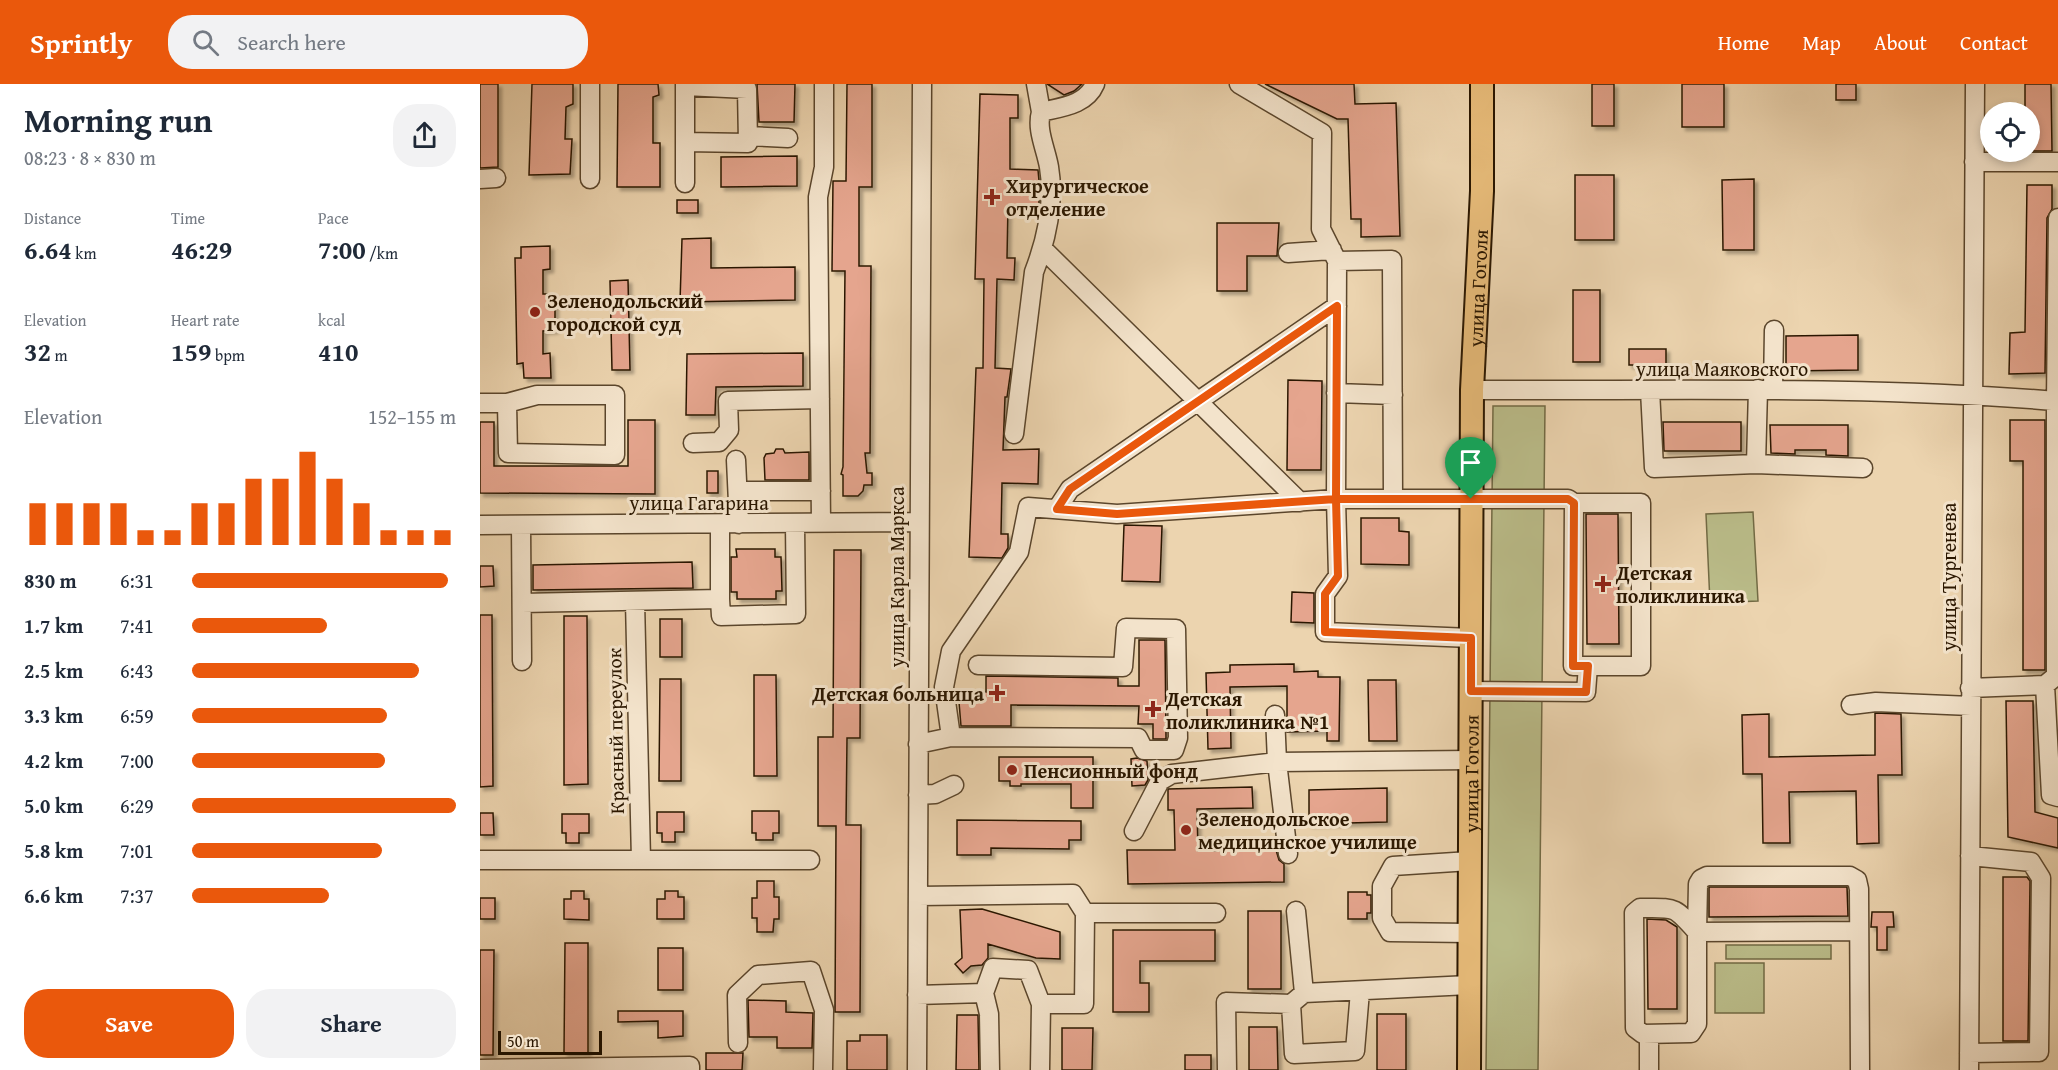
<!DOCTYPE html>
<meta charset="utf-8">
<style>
body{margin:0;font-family:"Gentium Book Plus",serif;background:#f2f2f3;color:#1f2937;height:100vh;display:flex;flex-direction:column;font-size:22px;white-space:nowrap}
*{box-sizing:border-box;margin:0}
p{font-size:20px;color:#747a83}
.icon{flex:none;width:33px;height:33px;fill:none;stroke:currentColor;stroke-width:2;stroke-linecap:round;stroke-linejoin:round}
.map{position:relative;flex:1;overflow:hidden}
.side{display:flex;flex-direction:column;background:#fff;width:480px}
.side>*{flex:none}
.buttons{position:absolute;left:1500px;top:18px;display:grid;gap:12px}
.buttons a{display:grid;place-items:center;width:60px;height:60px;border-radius:50%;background:#fff;box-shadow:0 3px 9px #0003;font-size:30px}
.scale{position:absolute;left:18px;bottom:15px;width:104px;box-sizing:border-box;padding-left:6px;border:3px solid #2b1700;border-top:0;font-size:16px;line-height:21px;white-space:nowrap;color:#2b1700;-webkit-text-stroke:4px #f3e3cb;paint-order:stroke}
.pin{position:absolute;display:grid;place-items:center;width:51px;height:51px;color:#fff;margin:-62px -26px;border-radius:50% 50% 50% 0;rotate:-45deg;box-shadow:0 0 6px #0007}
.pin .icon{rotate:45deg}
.round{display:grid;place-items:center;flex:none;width:63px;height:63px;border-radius:24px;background:#f2f2f3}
.head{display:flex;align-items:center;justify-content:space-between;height:102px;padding:0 24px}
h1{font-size:33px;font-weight:800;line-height:45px}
.metrics{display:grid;grid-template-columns:repeat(3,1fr);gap:9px;height:102px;padding:6px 24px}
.metrics div{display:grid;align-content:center}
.metrics b{font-size:26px;font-weight:800}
.metrics small{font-size:16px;font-weight:400}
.metrics p{font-size:16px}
.chart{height:168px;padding:12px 24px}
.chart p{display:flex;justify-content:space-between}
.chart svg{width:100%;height:108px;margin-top:6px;stroke:#ea580c;stroke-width:6}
.primary-button{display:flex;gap:12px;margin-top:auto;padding:12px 24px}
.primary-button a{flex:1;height:69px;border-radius:24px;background:#ea580c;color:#fff;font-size:24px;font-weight:800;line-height:69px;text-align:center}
.primary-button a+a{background:#f2f2f3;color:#1f2937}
ul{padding:0 24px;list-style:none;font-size:20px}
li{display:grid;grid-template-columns:96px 72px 1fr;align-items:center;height:45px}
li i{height:15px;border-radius:8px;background:#ea580c}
header{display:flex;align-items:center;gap:36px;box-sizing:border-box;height:84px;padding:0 30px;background:#ea580c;color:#fff}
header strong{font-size:28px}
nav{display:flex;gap:33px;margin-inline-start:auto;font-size:21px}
.search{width:420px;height:54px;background:#f2f2f3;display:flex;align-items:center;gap:15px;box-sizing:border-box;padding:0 21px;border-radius:24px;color:#747a83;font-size:22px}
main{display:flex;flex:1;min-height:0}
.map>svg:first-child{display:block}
</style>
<header>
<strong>Sprintly</strong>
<div class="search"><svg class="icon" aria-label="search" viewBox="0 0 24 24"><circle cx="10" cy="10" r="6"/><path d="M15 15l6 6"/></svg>Search here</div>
<nav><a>Home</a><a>Map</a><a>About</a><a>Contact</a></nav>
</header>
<main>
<section class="side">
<div class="head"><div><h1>Morning run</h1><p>08:23 · 8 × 830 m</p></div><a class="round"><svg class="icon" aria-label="share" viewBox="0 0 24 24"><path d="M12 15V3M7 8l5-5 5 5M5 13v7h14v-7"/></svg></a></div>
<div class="metrics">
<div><p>Distance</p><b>6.64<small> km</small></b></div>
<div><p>Time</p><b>46:29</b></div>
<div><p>Pace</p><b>7:00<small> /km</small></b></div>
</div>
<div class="metrics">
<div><p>Elevation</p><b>32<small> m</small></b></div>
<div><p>Heart rate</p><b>159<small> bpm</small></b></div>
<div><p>kcal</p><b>410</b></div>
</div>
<div class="chart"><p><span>Elevation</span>152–155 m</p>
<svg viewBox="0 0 160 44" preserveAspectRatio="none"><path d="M5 44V27M15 44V27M25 44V27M35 44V27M45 44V38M55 44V38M65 44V27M75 44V27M85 44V17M95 44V17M105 44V6M115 44V17M125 44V27M135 44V38M145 44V38M155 44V38"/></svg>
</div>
<ul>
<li><b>830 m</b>6:31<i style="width:97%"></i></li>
<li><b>1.7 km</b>7:41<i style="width:51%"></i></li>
<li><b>2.5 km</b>6:43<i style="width:86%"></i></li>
<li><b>3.3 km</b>6:59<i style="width:74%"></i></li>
<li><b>4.2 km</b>7:00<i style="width:73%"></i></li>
<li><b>5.0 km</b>6:29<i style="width:100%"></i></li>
<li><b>5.8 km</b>7:01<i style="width:72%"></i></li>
<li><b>6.6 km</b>7:37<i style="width:52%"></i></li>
</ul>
<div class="primary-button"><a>Save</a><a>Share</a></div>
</section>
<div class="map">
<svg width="1578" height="986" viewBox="0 0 1578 986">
<defs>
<filter id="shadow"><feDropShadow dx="3.5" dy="3.5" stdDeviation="1.5" flood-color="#0004"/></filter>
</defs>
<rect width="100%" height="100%" fill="#ecd4af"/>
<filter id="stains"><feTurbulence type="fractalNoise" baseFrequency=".00333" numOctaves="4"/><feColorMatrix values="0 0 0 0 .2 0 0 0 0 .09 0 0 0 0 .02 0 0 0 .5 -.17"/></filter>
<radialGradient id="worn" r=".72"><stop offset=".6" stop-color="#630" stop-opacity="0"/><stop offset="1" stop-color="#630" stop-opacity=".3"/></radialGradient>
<path fill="#babc89" stroke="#726a44" stroke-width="1.5" d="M1013,322H1065L1058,986H1006Z
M1273,428L1278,517L1230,519L1226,430Z
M1246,861H1351V875H1246Z
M1235,879H1284V929H1235Z"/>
<path fill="#e5a58e" stroke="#2b1700" stroke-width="1.5" filter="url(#shadow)" d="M0,0H18V83L0,84Z
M52,0H93V20L86,23L85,55H92L90,90L49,91Z
M138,0H178L179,11L173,13V59H180V103H137Z
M277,0H315L314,38H279Z
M367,0H392V103H379V182H391L390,369H385L387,389H392V401H384L383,407L378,412H363V391L361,390L363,383L365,187H352L353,97H366Z
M567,0H602L594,7L584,11Z
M785,0H874L875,20L916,19L920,152L881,153V135H871L868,35H857Z
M1112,0H1134V42H1112Z
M1202,0H1244V43H1202Z
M1356,0H1376V16H1356Z
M1545,0H1571L1572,67H1550V28H1545Z
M500,10L538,11V34H530V85L558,86L559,97V121H528L527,174H535L534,196L517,195L515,284L531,285L527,313H525L523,366L559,365L558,400L522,399L521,450H528V464L522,474L489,473L496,284H503L504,195H495Z
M317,72V102L241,103V73Z
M1095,91H1134V156H1095Z
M1274,95V166H1243L1242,96Z
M1547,101H1572V125L1567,134L1565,289L1529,290L1530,249L1545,248Z
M197,116H218V129H197Z
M737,139H799L797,172H767V207H737Z
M231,154V184L315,183V216L200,218L202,155Z
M70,162V185L63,186V210H75V246L63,247V270L70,269L71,294H44L43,279L37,280L35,174H41V163Z
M148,196L150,286H132L130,197Z
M1093,206H1120V278H1093Z
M1378,251V286L1306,287V252Z
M1149,265H1186V281H1149Z
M323,269V302L236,303L235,331H206L207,270Z
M808,296L842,297L841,386H807Z
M148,336H175V410L0,409V338H14V382H148Z
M1530,336H1565V586H1543V377H1530Z
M1183,338H1261V367H1184Z
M1290,341H1368V372L1346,371V366H1315V370L1291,369Z
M296,365H303L305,369L329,368V396H285L284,374L286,370L294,369Z
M227,387H238V409H227Z
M1106,430H1138L1139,560H1107Z
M881,434H919V447L929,448V481L881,480Z
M644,441L682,442L680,498L642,497Z
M256,465H295V473H301L302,507H296V515H257V508H251V473H257Z
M354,466H381L380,654H367L366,741H381L380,928H355L356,742H338V653H353Z
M212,478L213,504L53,506V481Z
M0,482H13L14,502L0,503Z
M812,508L834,509V539L811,538Z
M0,531H12L13,702L0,703Z
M84,532H107L108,700L84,701Z
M180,535H202V573H180Z
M659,556H685L686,655H673V640H658L659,622L531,621V642H481L479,618H489V608H506V592L638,594V602H659Z
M814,580V588L838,587V593H860L859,657H847V647L807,648V602L750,603L751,664L728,665L726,589L750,588V581Z
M274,591H296L297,692H274Z
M180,595H201V697H179Z
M888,596H916L917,657H889Z
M1526,617H1553L1555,728L1578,734V764L1528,753Z
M1395,629L1421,630L1422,691H1398L1399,759L1377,760L1376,707L1309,708L1310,759H1283L1282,690H1263L1262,631L1289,630V673L1395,671Z
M519,673H613V724H591V700H541V702H530V697H519Z
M657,674L667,677L668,696L665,701L652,702L651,675Z
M772,703L773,724L717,725L718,767L796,766L799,776L804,780V798L648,800L647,766H695L694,726H688V705Z
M907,704V738L829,740V706Z
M272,727H299V749H293V756H276V749H272Z
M177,728H204V748H195V758H182V749H177Z
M0,729H13L14,751H0Z
M82,730H109V749H99V759H86V749H82Z
M477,736L601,737V756H589V765L511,764V771H477Z
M1523,793H1547L1550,797L1548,957H1523Z
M277,797H294V813H299V835H294L293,848H277V834H272V814H277Z
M1229,803H1367L1368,832L1229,833Z
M91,807H104V815H109V836L84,835V815H91Z
M185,807H198V813H204V835H177V815H185Z
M868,808H887V811H891V829H887V835H868Z
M0,814H15V835H0Z
M502,825L580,848V875L556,874L508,860V874L502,881L491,882L483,889L475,880L482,874L480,826Z
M768,827H801V905H768Z
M1392,828H1413L1414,843H1407V866H1397V843H1391Z
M1167,835L1186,836L1197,843V925H1168Z
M633,846H735V877H660V899H669V928H633Z
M85,859H108V969H84Z
M178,864H203V906H178Z
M0,866H14L13,971H0Z
M268,916L306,917V928L333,929L332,964H297V953H269Z
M138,927H203V952L178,954V937L138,938Z
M897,930H926V986H897Z
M477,931H498L499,986H476Z
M769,943H797L798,986H769Z
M582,944H613L612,986H582Z
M380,951H407V986H367V957H380Z
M226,969H263L262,986H226Z
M705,971H731V986H705Z"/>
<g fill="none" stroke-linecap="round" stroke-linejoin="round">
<g stroke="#5b462c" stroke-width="21">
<path id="minor" d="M110,0V95
M205,0V99
M556,0L561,28
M759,0L842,49L841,145L857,177L856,415H1088L1094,419
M205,2L267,5L268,59L205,58
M268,52L308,54
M1494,78H1578
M0,95L16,94
M563,165L820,418
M808,169L852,166
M857,177L912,176L913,415
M1293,305L1294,246
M992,306C1187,307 1382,301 1576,317L1578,134
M1170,306L1174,384L1276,380L1383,384
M856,309L913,311
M1578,318L1576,317V592L1565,601L1571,711L1578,713
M0,319H27L57,311H135V371L28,369L27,319
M534,350L554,188C567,154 575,119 569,83C566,65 556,46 561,28C582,23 606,21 615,0
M213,359L239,358L249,346L248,317L340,315
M256,376L259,440
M1276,380L1278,305
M258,407H341
M1094,419H1161V582H1093Z
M577,425L590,405L857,222
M341,439L338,113L344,83V0
M0,441L439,438
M41,441L42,577
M240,515L241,532L316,530L315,440
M155,517L161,776
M42,519L240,515V440
M1490,604L1565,601
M991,607L1106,608L1108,582
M1371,621L1396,618L1491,622
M795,631L797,678L808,770
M471,653L464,603L471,567L539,468L548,423L637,430L856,415L858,492L845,510V548L991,554
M438,660L471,653L658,654L664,666H694L698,654L696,545L646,544L643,583L498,581
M438,711L455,710L474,701
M654,747L680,697L692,690L797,678L990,676
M0,776H330
M438,812L593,810L605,829L604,920H561L560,986
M1160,824C1196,824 1193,821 1217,848V940L1211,949L1163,950L1155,944L1154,829Z
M816,827L824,909
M605,829H736
M1379,847L1217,848L1218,800L1221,795L1227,792H1370L1377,796L1379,805L1380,986
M989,849L910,848L902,834V802L913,782L990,777
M504,909L509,930L510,986
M437,911L504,909L513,884L548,886L561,920
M811,920L814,970L875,967L880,907
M1169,950V986
M258,959L257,911L278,891L331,887L344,926L343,986
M1489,969L1559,968L1561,794L1551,778L1490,772
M0,985L210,982V986
M437,986L442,0
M747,986L746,918L811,920L824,909L989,901
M1489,986L1495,0"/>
</g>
<g stroke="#2b1700" stroke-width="26">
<g id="major">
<path id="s1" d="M989,986L992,306L1002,107V0"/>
</g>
</g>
<use href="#minor" stroke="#f3e3cb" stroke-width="18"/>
<use href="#major" stroke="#e6ba78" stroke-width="22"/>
</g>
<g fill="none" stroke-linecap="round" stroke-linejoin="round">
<g stroke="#fff" stroke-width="12">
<path id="route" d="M991,415H856L637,430L577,425L590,405L857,222L856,415L858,492L845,510V548L991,554V607L1106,608L1108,582H1093L1094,419L1088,415H991"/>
</g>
<use href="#route" stroke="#ea580c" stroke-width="8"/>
</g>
<g fill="#8f2418" stroke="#f3e3cb" stroke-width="2">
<path d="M509 104h6v6h6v6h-6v6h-6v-6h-6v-6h6z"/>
<circle cx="55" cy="228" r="6"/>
<path d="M1120 491h6v6h6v6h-6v6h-6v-6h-6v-6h6z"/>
<path d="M514 600h6v6h6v6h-6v6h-6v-6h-6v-6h6z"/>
<path d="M670 616h6v6h6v6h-6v6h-6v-6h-6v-6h6z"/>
<circle cx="532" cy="686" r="6"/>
<circle cx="706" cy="746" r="6"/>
</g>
<g text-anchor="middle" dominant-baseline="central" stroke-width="6" stroke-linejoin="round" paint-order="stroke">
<g font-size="20" font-weight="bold" fill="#2b1700" stroke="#f3e3cb" text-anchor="start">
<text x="526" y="101">Хирургическое<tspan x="526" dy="23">отделение</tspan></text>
<text x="67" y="216">Зеленодольский<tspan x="67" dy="23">городской суд</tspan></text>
<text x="1136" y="488">Детская<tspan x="1136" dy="23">поликлиника</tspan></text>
<text x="504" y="609" text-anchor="end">Детская больница</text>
<text x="686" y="614">Детская<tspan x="686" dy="23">поликлиника №1</tspan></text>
<text x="544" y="686">Пенсионный фонд</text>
<text x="718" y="734">Зеленодольское<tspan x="718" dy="23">медицинское училище</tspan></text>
</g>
<g font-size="20" fill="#2b1700" stroke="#f3e3cb">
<text stroke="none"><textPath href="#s1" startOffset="782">улица Гоголя</textPath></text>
<text x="1242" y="284">улица Маяковского</text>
<text x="219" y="418">улица Гагарина</text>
<text transform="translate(416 493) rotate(-90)">улица Карла Маркса</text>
<text transform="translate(1468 493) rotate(-90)">улица Тургенева</text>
<text transform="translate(135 647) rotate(-91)">Красный переулок</text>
<text stroke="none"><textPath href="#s1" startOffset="296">улица Гоголя</textPath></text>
</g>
</g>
<rect width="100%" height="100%" filter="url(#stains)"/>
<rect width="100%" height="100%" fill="url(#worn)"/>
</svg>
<div class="buttons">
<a><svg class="icon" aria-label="locate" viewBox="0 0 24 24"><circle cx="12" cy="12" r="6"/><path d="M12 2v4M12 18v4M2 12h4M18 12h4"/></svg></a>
</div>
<div class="scale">50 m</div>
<div class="pin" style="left:991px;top:415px;background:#1e9e55"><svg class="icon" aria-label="arrive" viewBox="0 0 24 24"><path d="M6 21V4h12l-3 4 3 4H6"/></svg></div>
</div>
</main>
